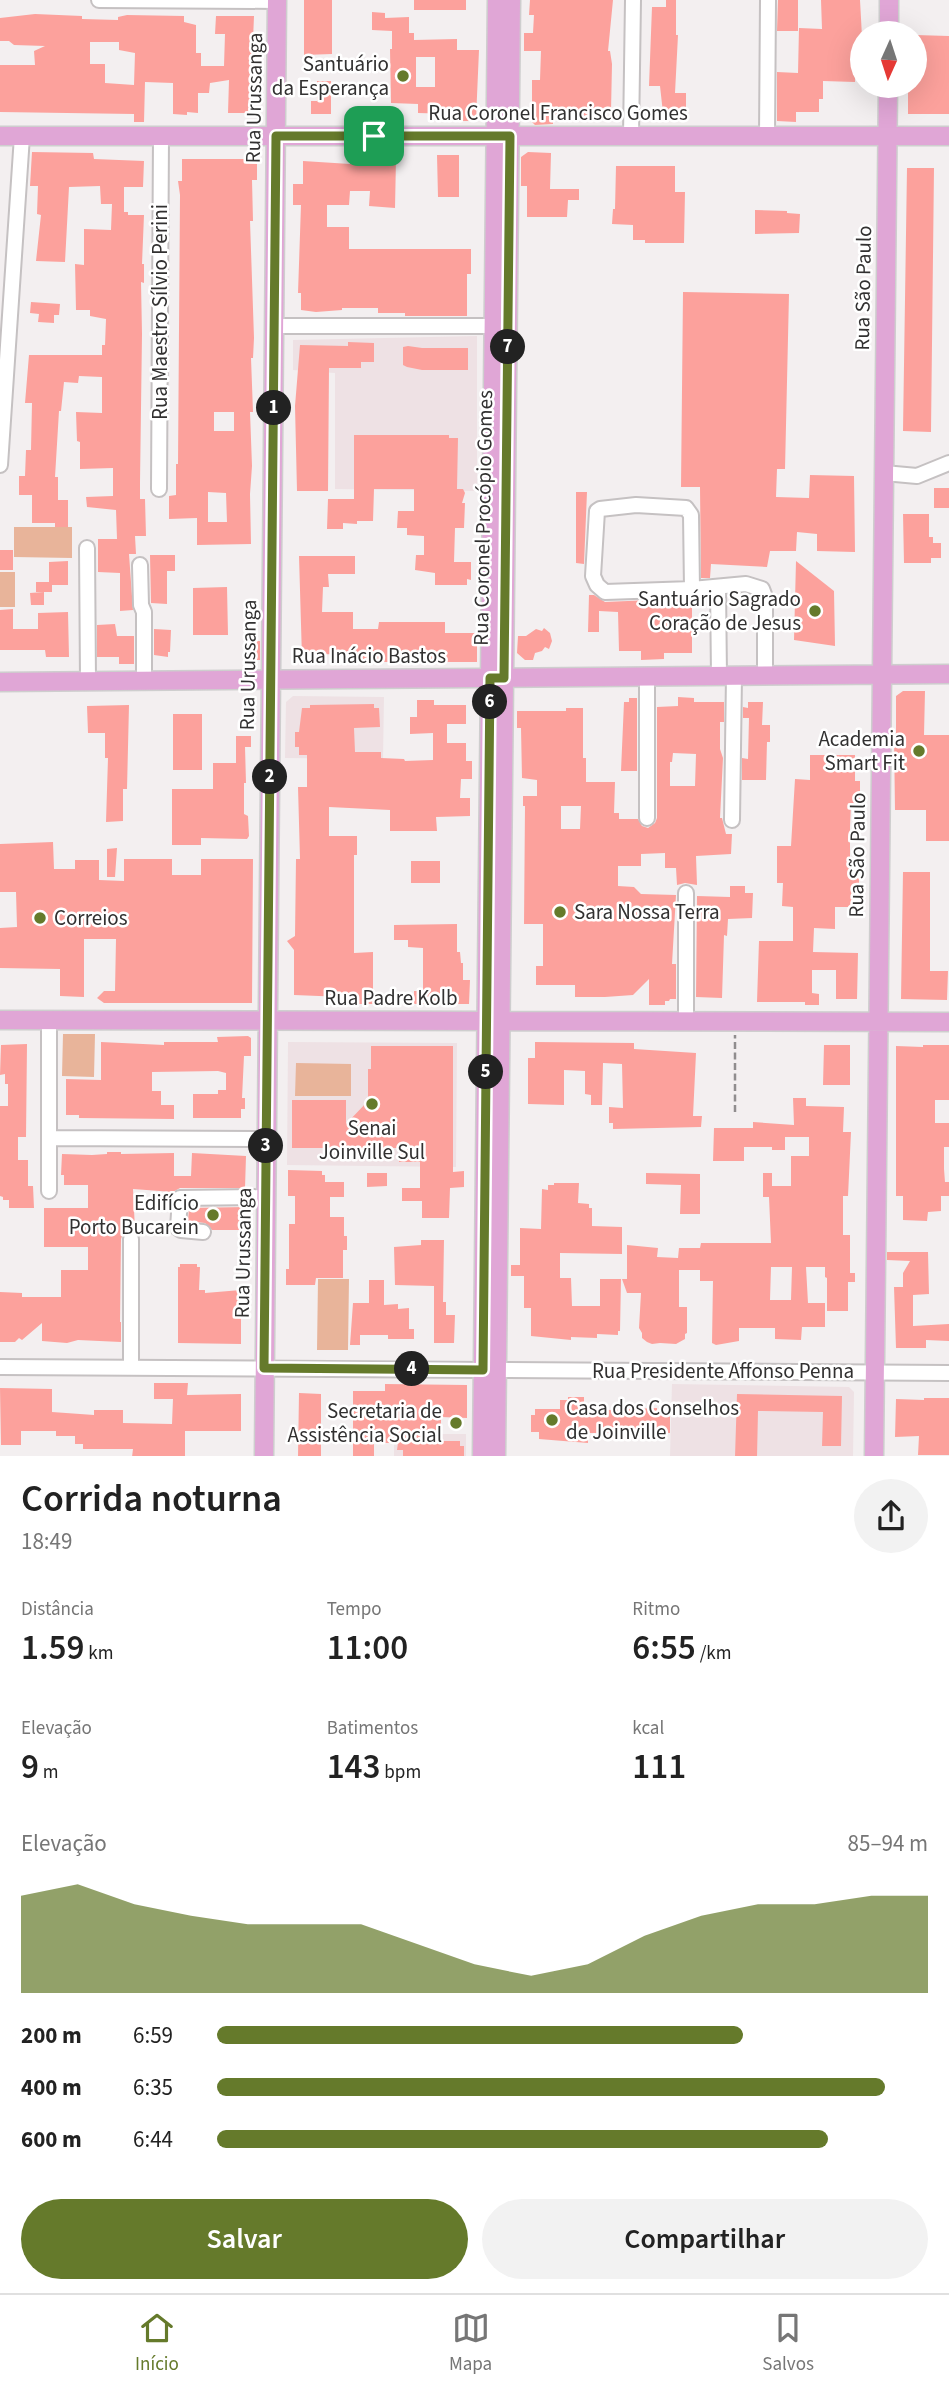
<!DOCTYPE html>
<html lang="pt">
<meta charset="utf-8">
<style>
body{margin:0;font-family:"Source Sans 3",sans-serif;background:#f2f2f2;color:#222;height:100vh;display:flex;flex-direction:column;font-size:26px;white-space:nowrap}
*{box-sizing:border-box;margin:0}
p{font-size:23px;color:#767676}
.icon{flex:none;width:38px;height:38px;fill:none;stroke:currentColor;stroke-width:2;stroke-linecap:round;stroke-linejoin:round}
.map{position:relative;height:1456px;overflow:hidden}
.sheet{display:flex;flex-direction:column;background:#fff;flex:1}
.sheet>*{flex:none}
.needle{width:46px;rotate:183deg}
.buttons{position:absolute;left:850px;top:21px;display:grid;gap:14px}
.buttons a{display:grid;place-items:center;width:77px;height:77px;border-radius:50%;background:#fff;box-shadow:0 7px 28px #0002;font-size:35px}
.pin{position:absolute;display:grid;place-items:center;width:60px;height:60px;color:#fff;margin:-30px;border-radius:14px;box-shadow:0 4px 10px #0006}
.km{position:absolute;width:35px;height:35px;margin:-18px;border-radius:50%;background:#222;color:#fff;font-size:19px;line-height:35px;text-align:center}
.round{display:grid;place-items:center;flex:none;width:74px;height:74px;border-radius:37px;background:#f2f2f2}
.summary{display:flex;align-items:center;justify-content:space-between;height:119px;padding:0 21px}
h1{font-size:38px;font-weight:600;line-height:52px}
.figures{display:grid;grid-template-columns:repeat(3,1fr);gap:10px;height:119px;padding:7px 21px}
.figures div{display:grid;align-content:center}
.figures b{font-size:35px;font-weight:600}
.figures small{font-size:19px;font-weight:400}
.figures p{font-size:19px}
.chart{height:196px;padding:14px 21px}
.chart p{display:flex;justify-content:space-between}
.chart svg{width:100%;height:126px;margin-top:7px;fill:#657a2b;opacity:.7}
.cta{display:flex;gap:14px;margin-top:auto;padding:14px 21px}
.cta a{flex:1;height:80px;border-radius:42px;background:#657a2b;color:#fff;font-size:28px;font-weight:600;line-height:80px;text-align:center}
.cta a+a{background:#f2f2f2;color:#222}
ul{padding:0 21px;list-style:none;font-size:23px}
li{display:grid;grid-template-columns:112px 84px 1fr;align-items:center;height:52px}
li i{height:18px;border-radius:9px;background:#657a2b}
.tabs{display:flex;justify-content:space-around;align-items:center;height:98px;border-top:2px solid #e0e0e0;background:#fff;font-size:19px;color:#767676}
.tabs a{display:grid;justify-items:center;gap:4px}
.tabs .current{color:#657a2b}
.map>svg:first-child{display:block}
</style>
<div class="map">
<svg width="949" height="1457" viewBox="0 0 949 1457">
<rect width="100%" height="100%" fill="#f3eff0"/>
<path fill="#eee1e4" d="M477,336V491L335,489V373L293,370V340Z
M293,696L384,697L383,759L285,758L286,702Z
M288,1042L457,1043L456,1167L287,1165Z
M672,1384L849,1387L854,1392L853,1456L670,1457Z
M413,1434H466V1456L394,1457V1443H413Z"/>
<path fill="#e8b49a" d="M14,527H72V558L14,557Z
M0,572H15V607H0Z
M63,1034H95L94,1077L62,1076Z
M296,1063L351,1064V1096H295Z
M318,1279H349L348,1350H317Z"/>
<path fill="#fca19c" fill-rule="evenodd" d="M304,0H332V54L304,55Z
M414,0H466V10H414Z
M530,0H613L608,51H610L612,64L611,111L603,110V116L553,115V124L535,125L532,122V80H540L541,51H524V33H533L534,15H529Z
M666,0H676V35H678L675,93H686V113H663L660,86H649L652,7H666Z
M778,0H798V31H777Z
M821,0H860L863,55H855V82L823,81V99H819V112H796V122L777,121V72L798,73L799,28L822,29Z
M372,12L385,13V18L409,17V33H414V40L457,39V50H479L476,119L472,121H453V114L418,113V104L391,103L390,49H392V31L372,30ZM416,57H435V87H416Z
M35,14L82,16V19L118,20V17L127,15L184,16V22L196,25V53H201V66H224L225,34H215L216,16H254L253,40H256L254,113H228L229,80L210,83L209,93H198V113L187,112V115L173,114V83L145,82L144,122H134V114L0,112V65H35L34,51L45,46L14,45L9,41H0V18ZM90,42H119V50L135,53L134,85L105,83V64H90Z
M915,35L949,36V114H908V86H915Z
M317,81H331V114H311V101H317Z
M32,152L93,153L94,159L144,161L143,187H124V212H128V215H144L142,264H144V283L141,282L142,334L140,482V499H145L146,536H135L136,554H129L133,610L120,611V573L98,572V539H117L116,510L87,507L86,497L113,496V468L80,469V442L77,441L76,412L102,413V377L79,376L78,383L64,382L61,411H59L55,477H58V500H68V527H55V523H32V495H19V476H25L26,450H31L32,403H25L29,355H102V345H105L106,319L90,316V310H76L75,264L84,265V229L111,230L112,204H101L100,186L69,187L65,262L36,261L41,215L37,214L38,186H30Z
M528,152L551,153L550,189H579V200H568L567,217H527V186H521V157Z
M350,153L371,154V158L396,159L395,208L369,206L370,191H350L349,205H327V227H349V249H471V274H467V316H405V313H378V308H342V310L316,312L301,310V293H298L301,205H293V184H303V161L350,164Z
M437,155H459V197H438Z
M182,159H257V180H252L253,221H250L254,338L253,358H251L253,412H250L252,466L250,494L251,544L197,545V518L169,519V496L176,495V464H178L180,195L178,181H182ZM214,412H234V431H214ZM208,492L226,493L227,522H208Z
M616,166H675V192H685L684,243H645V240H633V225L612,224L613,209H615Z
M907,168H934L931,432L903,431Z
M755,210L787,211V213L800,214L799,233L755,234Z
M683,292L789,294L785,469H777L776,497L809,498L810,475L854,476L855,552L817,551V534L797,532L796,551H770L767,567L711,564L710,578H701L700,487H681Z
M31,302L60,304L59,315H54V323L38,322L39,314L30,313Z
M348,342L374,343V362H361V368H329L328,491H297L295,406L300,345L348,346Z
M408,346L422,348H468V370H422L407,367L403,365V347Z
M354,435H449V438H458L457,489H463L465,493L462,503H465L464,528H455L454,562H471V580L467,579V585H435V573L415,570L416,555H424V536L407,535V528H397L398,511H414V489H374L373,521H357V524L343,523V529H327L328,499H354Z
M934,488H949V508H934Z
M576,492H587L584,564L576,563Z
M903,514H929V537H933V543H941V558H931V563H904Z
M0,550H13V570H0Z
M150,555H175V571H167V604L151,603Z
M299,556H355V574H328L329,587H323L322,612H353V629H378L379,622H445V633H477V662H359V655L319,654V658H302Z
M68,561V585H52V592H36V582H49V562Z
M796,561L834,591L835,646L794,640Z
M227,587L228,635H193V588Z
M44,592V605H31L30,593Z
M589,595H594L605,602L697,598V606H692V653H664V659L641,660V651H619L618,612L599,611V632H588Z
M13,609V629H38V613L68,612L69,657H46L45,650H0V610Z
M115,624L117,636H134V664H119V657H97V625Z
M544,628L550,633L552,641L549,649L545,647L542,651L535,653L533,660H525L517,653L518,636H526L536,629L542,631Z
M154,629L171,630L170,652H168V657L154,655Z
M250,641H260V660H250Z
M903,691H925L924,735H949V841H926V810H895L894,736H896V696Z
M678,697L694,698V702H724V722H720V749L723,758L720,818H722L726,834H732L731,854L696,856L697,885L685,883L677,885L676,868H665V853L641,854V866H618V886L634,887L641,894L676,895L672,964H676V999H670L669,1001H665V1005H649V979L633,995L605,997H575V985H536V966H543V924H524L525,806H523V796H537V780L522,778L521,728H517V711H566V708H583V758H586V782H615L614,813H619V819H638L642,826L648,828L655,823L657,818V707L678,706ZM673,753L696,754L695,786H670V762H672ZM561,806H581L580,829H561Z
M629,698H637V771H621L624,702H629Z
M417,700H434V705H466V724H447V743H466V761H472V779H461L460,798H470V816L436,817L437,831H390V810L329,807V836H357V855H354V953L373,952V1004H344V997L294,995V950L287,941L295,936L296,859H300L298,787H307V755H299V747H295V732H299L302,708H310V705L374,704V708H379L380,727L354,728L355,752H381V758L404,759L405,761L433,760V733L410,734V717H417Z
M748,702H763L762,725H770V742H767L766,780H742V758L748,759L749,718H743V707L748,708Z
M129,705L127,789H123V821L106,822L108,758H105V733H88L87,706Z
M173,714H202V770H173Z
M236,736H251V747H245L246,783H244V814L248,816L249,836L247,839L201,838V845H172V789H213V763H236Z
M810,755H855V781H860V804H851L850,827V858H859V907H835V929L814,928L813,952L858,953L857,999H836V970H812V993L819,994V1005H805V1002H757L759,941H793V907L782,906L783,883H777V846H791L795,779L810,780Z
M53,842L54,869H75V860H99V880L124,881V859H172V875H201V859H253L252,1003H104L97,998L104,991H115L116,939H84V997L60,996V969L0,968V928L17,927L16,892H0V844Z
M117,848L115,877H107V849Z
M411,861H440V883H411Z
M903,872H930V971H948L947,1000L901,999Z
M730,886H745V893H753L752,918L728,919L727,936L724,935L722,998L696,997L697,896L730,897Z
M457,924V952H460L461,963H463V980H470L469,1004H414V991H423V948L408,947V940H394V925Z
M248,1036L251,1038V1056H244L242,1098H245V1109H241V1118H193V1094H218V1090H226V1073L218,1071L152,1072V1091H161V1105H174V1119L79,1118V1115H66V1079L101,1080V1042L164,1045V1042H218L217,1037Z
M535,1042L634,1043V1049L696,1053L693,1116H702L701,1127L613,1129V1123H609V1107L623,1108L622,1064L603,1063L602,1105H591V1095L585,1094V1071L564,1070V1105L528,1104V1058H535Z
M27,1044L26,1137H18V1160H28V1186H33L34,1208H9V1200H3V1197L0,1196V1106H8V1084H5V1074L0,1075L1,1045Z
M824,1045H850V1085H823Z
M923,1045H949V1100H935V1123H949V1147H944V1169L945,1182H949V1196H941V1211L928,1212L927,1221L903,1220V1196H896V1046L923,1047Z
M371,1046H453V1172L464,1171V1187L450,1188L449,1218H422V1201H402V1188H420V1162H399V1148H292V1100H346V1124L368,1101V1069H371Z
M793,1098H806V1106L844,1107L843,1132H851L848,1196H843V1235H850V1273H855V1282H848V1311H827V1278L825,1277V1267H806L808,1303H825V1327H802L801,1340L775,1339V1328H739V1341L716,1345L712,1343L713,1281H700V1270H679V1307H687V1333L685,1334V1339L676,1344L660,1343L652,1344L647,1342L642,1338V1333L639,1328L641,1293H627L622,1279H627V1245L658,1248L657,1257L678,1258L679,1248H700L701,1243H771L769,1197H763V1173H772V1186H791V1156H809V1137H785V1150H772V1147H744V1161H713L714,1128H753V1122L794,1125ZM771,1267H792L791,1300H770Z
M107,1152H121V1154L174,1153V1176H191L192,1153L246,1156L245,1188H180L173,1192L133,1189L135,1230H124L121,1239L120,1322H121V1342L78,1340L67,1343L42,1341V1323L22,1340L19,1338L15,1342H0V1292L22,1293V1297H61V1270H88V1247H44V1208H88V1185H64V1175H61L62,1154L92,1155L107,1154Z
M288,1170L322,1171V1175H325V1182H344V1197H330V1217H344V1236H347V1250H343V1278H316L315,1285H286V1269H289V1224H295V1196H288Z
M367,1173H387V1186L367,1187Z
M646,1173L700,1174V1214H680L681,1185L646,1184Z
M554,1183H579L578,1203L589,1204V1208H592V1226L622,1227V1254L560,1253V1278H571L572,1306H600V1279H621L620,1331H618V1335L597,1334V1338L571,1337V1340L531,1336V1308H524V1276H511V1265H520V1228L541,1229L542,1189L548,1190V1185H554Z
M246,1207V1230H212L205,1223L188,1221L189,1208Z
M421,1240H444L443,1302H446V1315H455L454,1343H434V1286L395,1285L394,1247L421,1245Z
M887,1252H928L929,1294L913,1295V1326L949,1324V1341L926,1340V1348H896L894,1287H903V1273L910,1261L887,1260Z
M180,1264H197V1267H200L199,1290H205V1293L241,1290V1344L178,1343V1267H180Z
M369,1280H384V1305L398,1304V1309L409,1308V1329H414V1339H388V1335H360V1345H350L353,1303H369Z
M154,1383H188L187,1395L241,1394V1431H185V1457H132L133,1449H83V1444H75V1436H56V1431H21V1445H1L0,1388L52,1389V1412L94,1415V1410H123V1423L172,1424L173,1399H154Z
M385,1384L467,1385V1418L441,1417V1441H460V1446H464V1457H403V1450H397L398,1443H374V1457H353V1391H385Z
M299,1393L321,1394V1457H298Z
M737,1394L842,1396L841,1446H822L823,1412L758,1411L757,1457H735Z
M568,1397H584V1411L657,1408V1411H670V1433H588V1443L539,1439V1432H531V1415H535V1409H560V1400H568Z
M924,1398H949V1455H918L919,1436L895,1437L896,1399L924,1400Z"/>
<g fill="none" stroke-linecap="round" stroke-linejoin="round">
<g stroke="#c5c1c2" stroke-width="18">
<path id="minor" d="M99,0L277,1
M631,136L633,0
M767,136L768,0
M274,326H494
M0,465L22,136
M884,473L917,476L949,463
M159,489L161,136
M87,548L88,681
M140,565L141,605L144,612V681
M718,587L719,676
M692,589L691,515L686,508L636,505L600,509L597,511L593,576L597,585L605,592L692,589L746,584L762,589L765,597V676
M647,818V677
M732,820L734,676
M686,1021V893
M49,1138L267,1139
M49,1191V1020
M203,1232L181,1230L178,1228L180,1198L266,1197
M0,1367L483,1370
M131,1367V1239
M497,1370L949,1373"/>
</g>
<g stroke="#cecece" stroke-width="21">
<path id="major" d="M889,33V0
M0,136H949
M0,682L949,674
M0,1020L949,1022
M264,1457L277,0
M482,1457L497,0
M496,1457L511,0
M874,1457L888,86"/>
</g>
<path stroke="#908d8e" stroke-width="2.5" stroke-dasharray="7 3.5" stroke-linecap="butt" d="M735,1112V1035"/>
<use href="#minor" stroke="#fff" stroke-width="14"/>
<use href="#major" stroke="#e0a6d6" stroke-width="18"/>
</g>
<g fill="none" stroke-linecap="round" stroke-linejoin="round">
<g stroke="#fff" stroke-width="14">
<path id="route" d="M276,136H510L504,678H490L483,1370L264,1368Z"/>
</g>
<use href="#route" stroke="#657a2b" stroke-width="9"/>
</g>
<g fill="#657a2b" stroke="#fff" stroke-width="2.5">
<circle cx="403" cy="76" r="7"/>
<circle cx="815" cy="611" r="7"/>
<circle cx="919" cy="751" r="7"/>
<circle cx="560" cy="912" r="7"/>
<circle cx="40" cy="918" r="7"/>
<circle cx="372" cy="1104" r="7"/>
<circle cx="213" cy="1215" r="7"/>
<circle cx="552" cy="1420" r="7"/>
<circle cx="456" cy="1423" r="7"/>
</g>
<g text-anchor="middle" dominant-baseline="central" stroke-width="5" stroke-linejoin="round" paint-order="stroke">
<g font-size="21" fill="#323131" stroke="#fff" text-anchor="end">
<text x="389" y="64">Santuário<tspan x="389" dy="24">da Esperança</tspan></text>
<text x="801" y="599">Santuário Sagrado<tspan x="801" dy="24">Coração de Jesus</tspan></text>
<text x="905" y="739">Academia<tspan x="905" dy="24">Smart Fit</tspan></text>
<text x="574" y="912" text-anchor="start">Sara Nossa Terra</text>
<text x="54" y="918" text-anchor="start">Correios</text>
<text x="372" y="1128" text-anchor="middle">Senai<tspan x="372" dy="24">Joinville Sul</tspan></text>
<text x="199" y="1203">Edifício<tspan x="199" dy="24">Porto Bucarein</tspan></text>
<text x="566" y="1408" text-anchor="start">Casa dos Conselhos<tspan x="566" dy="24">de Joinville</tspan></text>
<text x="442" y="1411">Secretaria de<tspan x="442" dy="24">Assistência Social</tspan></text>
</g>
<g font-size="21" fill="#323131" stroke="#fff">
<text transform="translate(254 98) rotate(-89)">Rua Urussanga</text>
<text x="558" y="113">Rua Coronel Francisco Gomes</text>
<text transform="translate(863 288) rotate(-89)">Rua São Paulo</text>
<text transform="translate(160 312) rotate(-90)">Rua Maestro Sílvio Perini</text>
<text transform="translate(483 518) rotate(-89)">Rua Coronel Procópio Gomes</text>
<text x="369" y="656">Rua Inácio Bastos</text>
<text transform="translate(248 665) rotate(-89)">Rua Urussanga</text>
<text transform="translate(857 855) rotate(-89)">Rua São Paulo</text>
<text x="391" y="998">Rua Padre Kolb</text>
<text transform="translate(243 1253) rotate(-89)">Rua Urussanga</text>
<text x="723" y="1371">Rua Presidente Affonso Penna</text>
</g>
</g>
</svg>
<div class="buttons">
<a><svg class="needle" viewBox="-14 -14 28 28"><path d="M0-13l5 13h-10z" fill="#e53935"/><path d="M0 13l5-13h-10z" fill="#767676"/></svg></a>
</div>
<div class="pin" style="left:374px;top:136px;background:#1e9e55"><svg class="icon" aria-label="arrive" viewBox="0 0 24 24"><path d="M6 21V4h12l-3 4 3 4H6"/></svg></div>
<b class="km" style="left:274px;top:408px">1</b>
<b class="km" style="left:270px;top:777px">2</b>
<b class="km" style="left:266px;top:1146px">3</b>
<b class="km" style="left:412px;top:1369px">4</b>
<b class="km" style="left:486px;top:1072px">5</b>
<b class="km" style="left:490px;top:702px">6</b>
<b class="km" style="left:508px;top:347px">7</b>
</div>
<section class="sheet">
<div class="summary"><div><h1>Corrida noturna</h1><p>18:49</p></div><a class="round"><svg class="icon" aria-label="share" viewBox="0 0 24 24"><path d="M12 15V3M7 8l5-5 5 5M5 13v7h14v-7"/></svg></a></div>
<div class="figures">
<div><p>Distância</p><b>1.59<small> km</small></b></div>
<div><p>Tempo</p><b>11:00</b></div>
<div><p>Ritmo</p><b>6:55<small> /km</small></b></div>
</div>
<div class="figures">
<div><p>Elevação</p><b>9<small> m</small></b></div>
<div><p>Batimentos</p><b>143<small> bpm</small></b></div>
<div><p>kcal</p><b>111</b></div>
</div>
<div class="chart"><p><span>Elevação</span>85–94 m</p>
<svg viewBox="0 0 160 44" preserveAspectRatio="none"><path d="M0 44V10L10 6L20 13L30 17L40 20L50 20L60 20L70 27L80 34L90 38L100 34L110 24L120 17L130 13L140 13L150 10L160 10V44z"/></svg>
</div>
<ul>
<li><b>200 m</b>6:59<i style="width:74%"></i></li>
<li><b>400 m</b>6:35<i style="width:94%"></i></li>
<li><b>600 m</b>6:44<i style="width:86%"></i></li>
</ul>
<div class="cta"><a>Salvar</a><a>Compartilhar</a></div>
</section>
<nav class="tabs">
<a class="current"><svg class="icon" aria-label="home" viewBox="0 0 24 24"><path d="M3 11l9-7 9 7M6 9v11h12V9"/></svg>Início</a>
<a><svg class="icon" aria-label="map" viewBox="0 0 24 24"><path d="M3 6l6-2 6 2 6-2v14l-6 2-6-2-6 2zM9 4v14M15 6v14"/></svg>Mapa</a>
<a><svg class="icon" aria-label="saved" viewBox="0 0 24 24"><path d="M7 4h10v16l-5-4-5 4z"/></svg>Salvos</a>
</nav>
